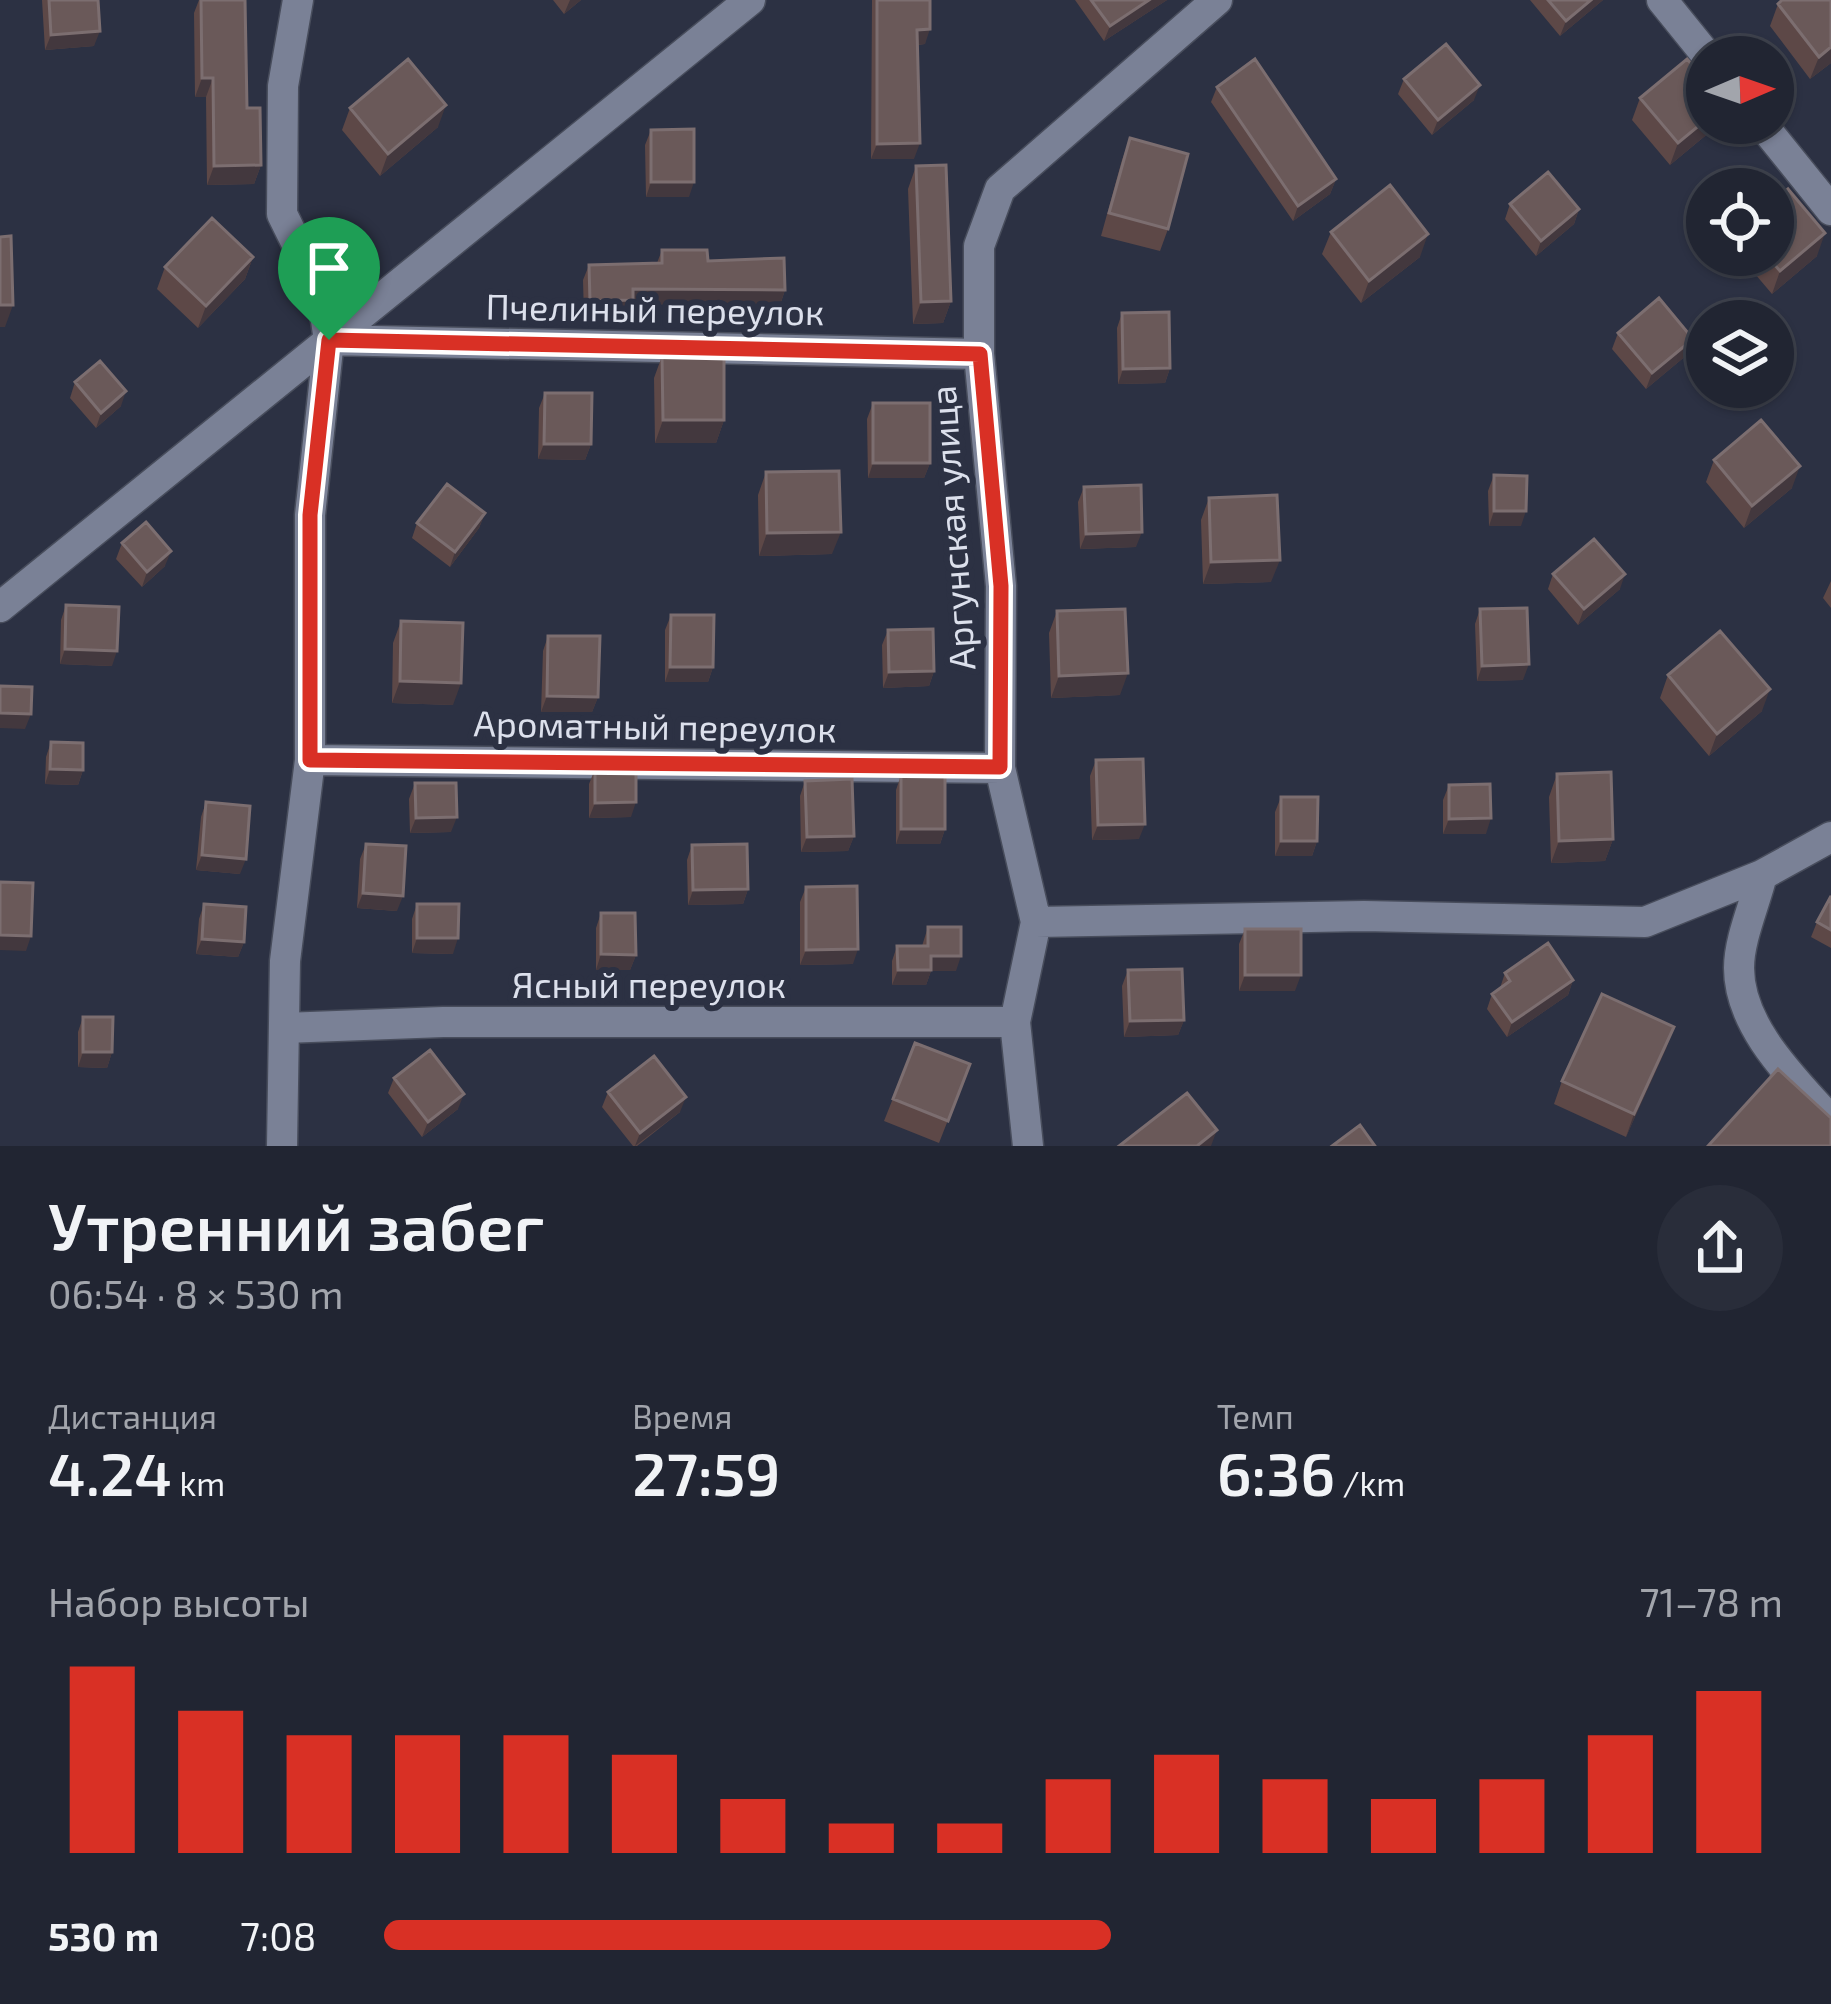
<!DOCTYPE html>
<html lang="ru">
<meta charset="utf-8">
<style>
body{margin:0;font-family:"Exo 2",sans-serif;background:#292d3a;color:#f1f3f6;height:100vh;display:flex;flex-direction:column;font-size:45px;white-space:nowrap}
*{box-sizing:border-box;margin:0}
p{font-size:39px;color:#a2a5ac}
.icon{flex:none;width:66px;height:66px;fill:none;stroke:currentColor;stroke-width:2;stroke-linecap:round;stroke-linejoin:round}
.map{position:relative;height:1146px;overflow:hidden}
.panel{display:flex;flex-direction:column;background:#212532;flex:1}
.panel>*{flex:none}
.needle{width:78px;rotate:88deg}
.tools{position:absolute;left:1686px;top:36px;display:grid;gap:24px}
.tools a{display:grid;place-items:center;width:108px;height:108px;border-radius:50%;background:#212532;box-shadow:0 3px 9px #0004,0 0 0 3px #3e424d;font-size:60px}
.pin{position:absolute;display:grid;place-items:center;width:102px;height:102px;color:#fff;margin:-123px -51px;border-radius:50% 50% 50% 0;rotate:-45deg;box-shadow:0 0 12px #0007}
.pin .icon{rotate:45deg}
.round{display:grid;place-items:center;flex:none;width:126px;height:126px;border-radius:63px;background:#292d3a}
.headline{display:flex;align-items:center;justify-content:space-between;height:204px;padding:0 48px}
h1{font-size:66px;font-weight:600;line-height:90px}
.stats{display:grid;grid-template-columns:repeat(3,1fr);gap:18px;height:204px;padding:12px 48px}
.stats div{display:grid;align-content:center}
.stats b{font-size:60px;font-weight:600}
.stats small{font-size:33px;font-weight:400}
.stats p{font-size:33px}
.chart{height:336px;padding:24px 48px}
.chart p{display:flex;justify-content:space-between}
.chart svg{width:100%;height:216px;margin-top:12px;stroke:#d93025;stroke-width:6}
ul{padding:0 48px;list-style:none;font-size:39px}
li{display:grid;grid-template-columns:192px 144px 1fr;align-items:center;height:90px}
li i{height:30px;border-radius:15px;background:#d93025}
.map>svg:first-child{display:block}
</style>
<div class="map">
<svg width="1831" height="1146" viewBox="0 0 1831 1146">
<rect width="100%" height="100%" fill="#2c3143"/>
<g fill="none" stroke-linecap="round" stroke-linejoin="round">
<g stroke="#484d5c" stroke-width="33">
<path id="minor" d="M1662,0L1708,57
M1761,123L1831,210
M329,340L979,354
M0,607L750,0
M310,760L1000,768
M1831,837L1762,875C1755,904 1739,939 1739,968C1739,1028 1795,1080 1831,1121
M1036,922L1364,916L1645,922L1762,875
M284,1028L443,1022H1015
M282,1146L285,961L310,760V515L329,340L322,295L282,214L283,86L298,0
M1028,1146L1015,1022L1036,922L1000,768L1001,586L979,354V246L1000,189L1217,0"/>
</g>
<use href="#minor" stroke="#7a8196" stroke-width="30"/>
</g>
<path fill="#5d4847" d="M42,0H98L94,46L45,50Z
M199,0H245L247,108L261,165L254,184L207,185L206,97H195L194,13Z
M553,0H581L564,14Z
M872,0H930L925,44L917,45L914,159H871Z
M1075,0H1167L1104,41Z
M1530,0H1603L1560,36Z
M1831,0V63L1810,79L1770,26L1778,4Z
M1404,79L1474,100L1432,135L1398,94Z
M1217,87L1336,179L1330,194L1293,221L1211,102Z
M1640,98L1707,123H1718L1717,126L1670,165L1632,120Z
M350,108L438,127L380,176L342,130Z
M651,130L689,197H646L645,145Z
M1130,138L1168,229L1160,251L1101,236L1122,160Z
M916,166L951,301L943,323L913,324L908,189Z
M1510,204L1579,209L1574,224L1536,256L1505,219Z
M1331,232L1420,257L1361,303L1322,254Z
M662,250L708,261L785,290L780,305L632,304L628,315L584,316L583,280L589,265L657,263Z
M1739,255H1773L1817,256L1772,294Z
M253,257L245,279L198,328L157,289L165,267Z
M1122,313L1170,368L1165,383L1118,384L1117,328Z
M1618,333L1688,354L1646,389L1612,349Z
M662,356L724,420L716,443H655L654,378Z
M75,382L121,406L96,428L70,398Z
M545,393L591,444L585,460L538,459L539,408Z
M873,403L930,463L924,478H868L867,419Z
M1714,460L1792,488L1744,528L1706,482Z
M766,472L832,554L759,556L758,495Z
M1494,475L1521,526H1489L1488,491Z
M1084,487L1136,547L1080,549L1078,502Z
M1209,498L1271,582L1203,584L1201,520Z
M485,513L479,528L450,567L412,538L417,523Z
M122,543L165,566L142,587L116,559Z
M1553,574L1620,589L1578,625L1548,589Z
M1831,581V608L1823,598Z
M66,605L112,666L60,664L61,620Z
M1480,609L1523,680L1477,681L1475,624Z
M1057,611L1120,695L1051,698L1049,633Z
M671,615L713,667L708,682H665V630Z
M401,621L453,705L392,703L393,643Z
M888,630L934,671L929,686L883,688L882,645Z
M548,636L598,697L592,712H541L543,651Z
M1668,675L1762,711L1709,756L1660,698Z
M51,742L83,770L78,785L45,784L46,757Z
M1096,760L1139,839L1092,840L1090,776Z
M595,769L631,817L589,818V784Z
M1557,774L1613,839L1605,861L1551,863L1549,797Z
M901,775L945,829L940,844H896V790Z
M805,781L854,836L848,851L801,852L800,796Z
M415,783L451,832L410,833L409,799Z
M1449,785L1486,834H1443V800Z
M1281,797L1317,841L1312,856H1275V812Z
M206,802L240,874L196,870L201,817Z
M366,844L397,911L357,908L360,859Z
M692,845L748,889L743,904L688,905L687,860Z
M806,887L853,964L800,965V902Z
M1831,896V948L1811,937L1817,922Z
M204,904L244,942L238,957L196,954L199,919Z
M417,904L453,954L412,953V919Z
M601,913L636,955L630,970H596V928Z
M928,927L956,971H931L926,985H892V961L897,946H922Z
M1245,929L1295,991H1239V944Z
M1128,970L1184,1020L1178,1035L1124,1037L1122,986Z
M1505,973L1573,980L1568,995L1507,1037L1487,1009L1492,994L1500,988Z
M83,1017L112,1052L107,1068L78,1067V1032Z
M1674,1027L1626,1137L1554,1104L1562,1081Z
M915,1043L970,1064L939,1143L884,1121Z
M394,1078L458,1109L422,1137L388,1093Z
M608,1092L680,1112L637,1146H633L602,1107Z"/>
<path fill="#43383e" d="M570,0H581L564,14Z
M1149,0H1167L1104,41L1110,26Z
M1591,0H1603L1560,36L1566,21Z
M930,29L925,44L912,45L917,30Z
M100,31L94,46L45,50L51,35Z
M1831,47V63L1810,79L1819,57Z
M202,78H213L206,97H195Z
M1480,85L1474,100L1432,135L1438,120Z
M446,105L438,127L380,176L388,154Z
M1707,119V123H1718L1717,126L1670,165L1678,143Z
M920,143L914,159H871L877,144Z
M261,165L254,184L207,185L214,166Z
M1336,179L1330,194L1293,221L1298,206Z
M651,182H694L689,197H646Z
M1579,209L1574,224L1536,256L1541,241Z
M1825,233L1817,256L1772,294L1780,271Z
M1428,234L1420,257L1361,303L1369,281Z
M253,257L245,279L198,328L206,306Z
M633,289L785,290L780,305L632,304L628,315L584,316L590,301Z
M951,301L943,323L913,324L921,302Z
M0,305H13L5,327H0Z
M1693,339L1688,354L1646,389L1652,373Z
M1170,368L1165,383L1118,384L1123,369Z
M126,391L121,406L96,428L101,413Z
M663,420H724L716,443H655Z
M544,444H591L585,460L538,459Z
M873,463H930L924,478H868Z
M1800,466L1792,488L1744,528L1752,506Z
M1494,511H1526L1521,526H1489Z
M485,513L479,528L450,567L455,552Z
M841,532L832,554L759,556L767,533Z
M1142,532L1136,547L1080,549L1086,534Z
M171,551L165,566L142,587L147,572Z
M1280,560L1271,582L1203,584L1211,562Z
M1625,574L1620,589L1578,625L1584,609Z
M65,649L117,651L112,666L60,664Z
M1529,664L1523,680L1477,681L1482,666Z
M670,667H713L708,682H665Z
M934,671L929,686L883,688L889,672Z
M1128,673L1120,695L1051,698L1059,676Z
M400,681L461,683L453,705L392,703Z
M1770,689L1762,711L1709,756L1717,734Z
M547,696L598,697L592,712H541Z
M0,713L31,714L25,729L0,728Z
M50,769L83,770L78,785L45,784Z
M636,802L631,817L589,818L595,803Z
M457,817L451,832L410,833L416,818Z
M1491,818L1486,834H1443L1449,819Z
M1145,824L1139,839L1092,840L1098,825Z
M901,829H945L940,844H896Z
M854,836L848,851L801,852L807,837Z
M1613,839L1605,861L1551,863L1559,841Z
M1281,841H1317L1312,856H1275Z
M202,855L246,859L240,874L196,870Z
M748,889L743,904L688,905L693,890Z
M363,893L403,896L397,911L357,908Z
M0,935L31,936L26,951L0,950Z
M417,938H458L453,954L412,953Z
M202,939L244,942L238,957L196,954Z
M858,949L853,964L800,965L806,950Z
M601,954L636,955L630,970H596Z
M931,956H961L956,971H931L926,985H892L898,970Z
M1245,975H1301L1295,991H1239Z
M1573,980L1568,995L1507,1037L1512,1022Z
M1184,1020L1178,1035L1124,1037L1130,1021Z
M1674,1027L1666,1049L1626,1137L1634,1114Z
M83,1052H112L107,1068L78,1067Z
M464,1094L458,1109L422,1137L428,1122Z
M686,1097L680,1112L635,1146L640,1133Z
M1217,1130L1211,1146H1197Z"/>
<path fill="#6a5959" stroke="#7c6e70" stroke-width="3" d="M49,0H98L100,31L51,35Z
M201,0H245L247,108H260L261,165L214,166L213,78H202Z
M877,0H930V29L917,30L920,143L877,144Z
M1091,0H1149L1110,26Z
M1548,0H1591L1566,21Z
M1782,0H1831V47L1819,57L1778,4Z
M1446,44L1480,85L1438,120L1404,79Z
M408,59L446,105L388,154L350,108Z
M1255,59L1336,179L1298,206L1217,87Z
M1687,59L1707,82V119L1678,143L1640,98Z
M694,129V182H651V130Z
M1130,138L1188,154L1168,229L1109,213Z
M946,165L951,301L921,302L916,166Z
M1548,172L1579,209L1541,241L1510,204Z
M1390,185L1428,234L1369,281L1331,232Z
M1788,189L1825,233L1780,271L1766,255H1773V202Z
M212,218L253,257L206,306L165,267Z
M11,236L13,305H0V237Z
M662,250H707L708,261L784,258L785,290L633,289V300L590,301L589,265L662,263Z
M1659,298L1693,339L1652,373L1618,333Z
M1169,312L1170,368L1123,369L1122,313Z
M662,356H724V420H663Z
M100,361L126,391L101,413L75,382Z
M545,393H592L591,444H544Z
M873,403H930V463H873Z
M1761,420L1800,466L1752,506L1714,460Z
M839,471L841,532L767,533L766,472Z
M1494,475L1527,476L1526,511H1494Z
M447,484L485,513L455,552L417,523Z
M1141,485L1142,532L1086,534L1084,487Z
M1277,495L1280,560L1211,562L1209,498Z
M146,522L171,551L147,572L122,543Z
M1594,539L1625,574L1584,609L1553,574Z
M66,605L119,607L117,651L65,649Z
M1527,608L1529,664L1482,666L1480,609Z
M1125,609L1128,673L1059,676L1057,611Z
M671,615H714L713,667H670Z
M401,621L463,623L461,683L400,681Z
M933,629L934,671L889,672L888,630Z
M1720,631L1770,689L1717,734L1668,675Z
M548,636H600L598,697L547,696Z
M0,686L32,687L31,714L0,713Z
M51,742L83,743V770L50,769Z
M1143,759L1145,824L1098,825L1096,760Z
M636,768V802L595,803V769Z
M1611,772L1613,839L1559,841L1557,774Z
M901,775H945V829H901Z
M852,779L854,836L807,837L805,781Z
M415,783H456L457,817L416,818Z
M1490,784L1491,818L1449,819V785Z
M1281,797H1318L1317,841H1281Z
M206,802L250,806L246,859L202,855Z
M366,844L406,846L403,896L363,893Z
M747,844L748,889L693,890L692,845Z
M0,882L33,883L31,936L0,935Z
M857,886L858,949L806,950V887Z
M1831,896V930L1817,922Z
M204,904L246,907L244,942L202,939Z
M417,904H459L458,938H417Z
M601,913H635L636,955L601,954Z
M928,927H961V956H931V970H898L897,946H928Z
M1245,929H1301V975H1245Z
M1548,943L1573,980L1512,1022L1492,994L1510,981L1505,973Z
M1182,969L1184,1020L1130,1021L1128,970Z
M1602,994L1674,1027L1634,1114L1562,1081Z
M83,1017H113L112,1052H83Z
M915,1043L970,1064L948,1121L893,1099Z
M430,1050L464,1094L428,1122L394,1078Z
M654,1056L686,1097L640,1133L608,1092Z
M1778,1069L1831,1118V1146H1708Z
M1187,1093L1217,1130L1197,1146H1119Z
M1360,1125L1375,1146H1332Z"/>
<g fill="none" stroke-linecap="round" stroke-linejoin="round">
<g stroke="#fff" stroke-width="24">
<path id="route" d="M329,340L980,354L1001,586L1000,767L310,760V515Z"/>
</g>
<use href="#route" stroke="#d93025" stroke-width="15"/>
</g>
<g text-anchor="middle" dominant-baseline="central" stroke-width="12" stroke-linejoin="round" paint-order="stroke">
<g font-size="36" fill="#dce0ec" stroke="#2c3143">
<text transform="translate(655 308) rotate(1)">Пчелиный переулок</text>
<text transform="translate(951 528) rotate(-94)">Аргунская улица</text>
<text transform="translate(655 725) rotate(1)">Ароматный переулок</text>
<text x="649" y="983">Ясный переулок</text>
</g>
</g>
</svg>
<div class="tools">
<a><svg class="needle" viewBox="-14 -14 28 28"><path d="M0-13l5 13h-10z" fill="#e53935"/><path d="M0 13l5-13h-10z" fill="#a2a5ac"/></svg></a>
<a><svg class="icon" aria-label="locate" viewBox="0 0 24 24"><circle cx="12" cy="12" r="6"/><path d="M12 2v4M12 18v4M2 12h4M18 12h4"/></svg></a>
<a><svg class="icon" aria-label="layers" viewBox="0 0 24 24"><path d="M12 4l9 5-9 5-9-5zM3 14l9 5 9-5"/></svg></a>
</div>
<div class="pin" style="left:329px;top:340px;background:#1e9e55"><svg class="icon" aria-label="arrive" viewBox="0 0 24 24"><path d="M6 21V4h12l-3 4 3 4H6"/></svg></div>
</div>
<section class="panel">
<div class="headline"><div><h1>Утренний забег</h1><p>06:54 · 8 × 530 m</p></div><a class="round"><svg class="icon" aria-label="share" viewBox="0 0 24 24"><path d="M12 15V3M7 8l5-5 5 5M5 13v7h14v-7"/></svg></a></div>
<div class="stats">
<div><p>Дистанция</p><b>4.24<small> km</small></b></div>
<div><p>Время</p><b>27:59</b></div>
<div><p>Темп</p><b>6:36<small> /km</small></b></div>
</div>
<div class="chart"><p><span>Набор высоты</span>71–78 m</p>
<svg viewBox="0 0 160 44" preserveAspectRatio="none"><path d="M5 44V6M15 44V15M25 44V20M35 44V20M45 44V20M55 44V24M65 44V33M75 44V38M85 44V38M95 44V29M105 44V24M115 44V29M125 44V33M135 44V29M145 44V20M155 44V11"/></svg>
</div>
<ul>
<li><b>530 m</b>7:08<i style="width:52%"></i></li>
</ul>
</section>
